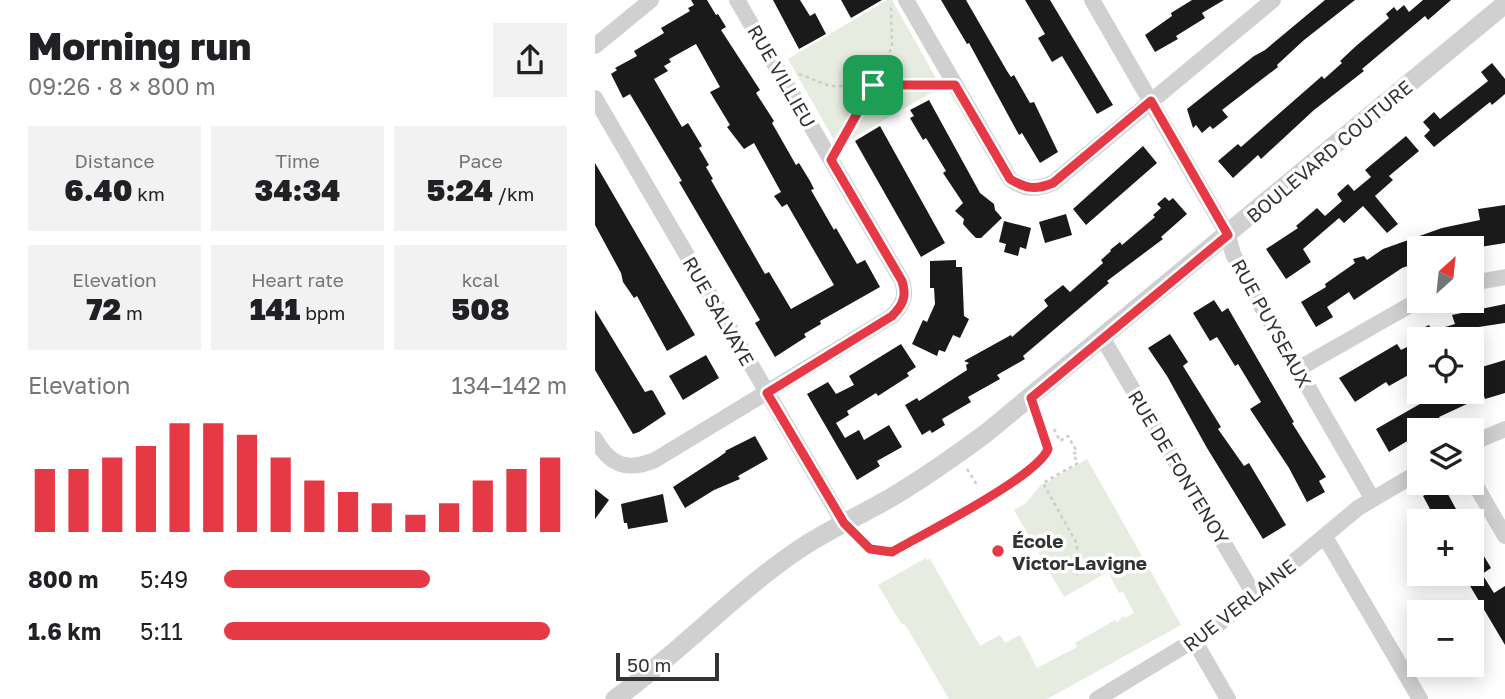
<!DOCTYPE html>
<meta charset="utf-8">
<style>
body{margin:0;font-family:"Golos Text",sans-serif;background:#f2f2f2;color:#202124;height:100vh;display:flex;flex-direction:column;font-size:26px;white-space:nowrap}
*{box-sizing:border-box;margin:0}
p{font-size:23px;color:#757577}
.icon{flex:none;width:38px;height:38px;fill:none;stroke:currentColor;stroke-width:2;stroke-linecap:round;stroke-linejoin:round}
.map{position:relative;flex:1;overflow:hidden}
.details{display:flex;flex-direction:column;background:#fff;width:595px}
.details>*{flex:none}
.needle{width:46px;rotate:27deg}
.controls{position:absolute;left:812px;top:236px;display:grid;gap:14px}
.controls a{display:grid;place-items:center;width:77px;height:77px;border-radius:0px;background:#fff;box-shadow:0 4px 18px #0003;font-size:35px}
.scale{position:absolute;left:21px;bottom:18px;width:103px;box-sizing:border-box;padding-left:7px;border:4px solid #333;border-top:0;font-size:19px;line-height:24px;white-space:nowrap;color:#333;-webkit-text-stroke:5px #fff;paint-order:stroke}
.pin{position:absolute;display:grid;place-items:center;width:60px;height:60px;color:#fff;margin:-30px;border-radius:14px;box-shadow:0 4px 10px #0006}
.round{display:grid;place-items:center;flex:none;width:74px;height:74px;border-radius:0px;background:#f2f2f2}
.overview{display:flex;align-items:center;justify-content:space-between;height:119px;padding:0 28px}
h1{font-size:38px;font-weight:800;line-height:52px}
.stats{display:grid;grid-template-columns:repeat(3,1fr);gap:10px;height:119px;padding:7px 28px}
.stats div{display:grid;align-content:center;border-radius:0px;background:#f2f2f2;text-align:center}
.stats b{font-size:30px;font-weight:800}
.stats small{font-size:19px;font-weight:400}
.stats p{font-size:19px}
.chart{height:196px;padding:14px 28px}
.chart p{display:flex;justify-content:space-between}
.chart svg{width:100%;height:126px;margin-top:7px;stroke:#e63946;stroke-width:6}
ul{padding:0 28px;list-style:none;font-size:23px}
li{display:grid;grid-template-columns:112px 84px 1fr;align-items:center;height:52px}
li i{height:18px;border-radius:9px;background:#e63946}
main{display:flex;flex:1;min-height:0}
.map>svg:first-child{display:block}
</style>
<main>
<section class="details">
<div class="overview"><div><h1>Morning run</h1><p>09:26 · 8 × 800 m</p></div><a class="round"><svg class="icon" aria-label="share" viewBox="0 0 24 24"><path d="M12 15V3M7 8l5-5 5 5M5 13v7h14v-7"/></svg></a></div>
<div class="stats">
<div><p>Distance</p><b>6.40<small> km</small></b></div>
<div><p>Time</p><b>34:34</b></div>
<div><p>Pace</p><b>5:24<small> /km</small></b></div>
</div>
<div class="stats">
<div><p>Elevation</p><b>72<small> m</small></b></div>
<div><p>Heart rate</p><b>141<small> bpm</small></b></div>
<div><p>kcal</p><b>508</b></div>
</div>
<div class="chart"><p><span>Elevation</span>134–142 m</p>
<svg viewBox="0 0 160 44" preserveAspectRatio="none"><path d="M5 44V22M15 44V22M25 44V18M35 44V14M45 44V6M55 44V6M65 44V10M75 44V18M85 44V26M95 44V30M105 44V34M115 44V38M125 44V34M135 44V26M145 44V22M155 44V18"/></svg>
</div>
<ul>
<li><b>800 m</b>5:49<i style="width:60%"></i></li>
<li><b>1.6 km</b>5:11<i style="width:95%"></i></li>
</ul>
</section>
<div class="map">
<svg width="910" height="699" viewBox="0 0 910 699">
<rect width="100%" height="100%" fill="#fff"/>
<path fill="#e6ecdf" d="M292,0H297L346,87L243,147L193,59Z
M492,459L586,625L452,699H354L311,626L306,623L283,585L331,558L332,560L335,559L385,646L405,635L410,643L425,635L442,668L482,647L480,643L520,620L522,623L528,616L530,618L539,613L528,592L524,593L513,572L469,597L419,510L431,503L445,486Z"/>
<path fill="#1a1a1a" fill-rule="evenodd" d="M96,0H112L121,15L123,14L131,27L126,30L165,90L161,93L179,121L177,123L201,165L204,163L215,181L219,189L216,190L239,230L241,228L262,264L270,260L285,287L225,321L226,324L209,334L211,337L180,357L160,323L165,320L84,182L87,181L72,156L35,94L28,98L16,74L22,70L20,68L42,56L39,51L69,33L66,28L95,11L93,8L99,5ZM101,44L125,87L115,92L135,125L132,127L149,149L159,143L186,192L179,196L187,207L192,204L239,285L196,309L174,272L170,274L116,180L118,179L111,167L114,165L104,148L107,146L93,123L87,127L59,79L73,71L69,66L76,62L74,59Z
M178,0H205L215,16L220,13L231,34L204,49Z
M246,0H287L256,18Z
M346,0H371L412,71L416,77L419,75L435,103L439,102L463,152L445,163L427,133L424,135L374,43L372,44Z
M430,0H455L518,105L502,114L467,56L457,62L443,38L450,34Z
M597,0H629L607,13L610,18L581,36L583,39L560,52L550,35L577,16L576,13Z
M730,0H760L709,40L682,65L683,67L627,110L633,117L618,129L615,126L607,133L601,125L598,128L592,109L659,56L670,50Z
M828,0H856L833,20L830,16L767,69L769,71L719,110L666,159L663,155L638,178L623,161L643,144L646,147L727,76L729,79L747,63L745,61L761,46L794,18L791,14L799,7L802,11L809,5L814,12Z
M897,63L910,79V94L897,105L895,102L839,147L829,136L835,130L828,122L839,112L845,119L893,81L886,72Z
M334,100L385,193L399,204L400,210L407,218L386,238H381L376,233L368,224L369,219L360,211L368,203L348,173L351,171L331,138L328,140L315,118L319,116L315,110Z
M285,126L350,243L326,257L260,141Z
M811,136L824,151L794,176L798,180L780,196L803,224L792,233L768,206L749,223L744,218L708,249L716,262L691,279L671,249L703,228L701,226L722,208L730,216L747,201L742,194L753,184L759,191L776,177L770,170Z
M548,146L562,163L491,225L478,209Z
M0,163L100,335L72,351L42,296L39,298L28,282L26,273L0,225Z
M570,197L574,201L578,198L592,214L566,237L568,239L512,281L514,283L428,356L430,359L402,375L405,379L373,397L376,402L347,419L350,425L337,433L335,430L327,435L310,405L322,398L324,401L372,370L371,365L374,363L369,361L416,335L417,337L453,306L449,300L468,285L475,292L508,263L506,260L516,251L515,250L525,242L527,245L560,217L558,215L566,208L562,204Z
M910,205V243L879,248H824V262L807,268L759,300L754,292L732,307L738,317L721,327L706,302L731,287L730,284L760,263L758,259L769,256L772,260L788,249L847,228L885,220L883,209Z
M471,214L477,235L450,243L444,222Z
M409,221L436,228L431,249L425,247L423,256L409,252L411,244L404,242Z
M361,260V267H367L369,316L374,319L365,338L358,335L350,352L344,350L342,356L317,344L328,320L332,322L340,304L339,288H335V261Z
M619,300L627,312L633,308L699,422L697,423L731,477L724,481L730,492L712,502L694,468L655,409L666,402L643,364L640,366L622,337L615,341L598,313Z
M910,304V323L877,328L881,340H820L819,337L822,336L820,332L834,325L837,331L860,324L857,315Z
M0,310L50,392L56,390L58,391L71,414L44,432L38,434L0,370Z
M575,334L593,362L588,366L626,427L623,429L649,466L654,463L691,525L668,539L612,448L572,376L553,348Z
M824,341V369L794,386L791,382L760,402L744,378L802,344L806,350Z
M306,344L321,367L312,373L314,376L283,396L281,393L252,411L254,415L241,423L250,438L264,430L269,440L294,425L307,447L282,461L285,466L262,480L212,394L233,382L241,394L259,385L254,376Z
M111,355L124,378L88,400L74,376Z
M910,360V393L890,399L889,396L844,417L847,423L834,430H824V434L794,452L781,429L846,392H877V370Z
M160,436L173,459L143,476L145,479L119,490L90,508L78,487L124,457L131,452L130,451Z
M848,485L868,522H842L828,496Z
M0,489L14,500L0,519Z
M68,494L73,522L33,529L32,523H29L26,504Z
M877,536L896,568L887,574L899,593L910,586V645L868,574H877Z"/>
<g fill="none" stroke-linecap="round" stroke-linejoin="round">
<path stroke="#cdcdcd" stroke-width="2.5" stroke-dasharray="3.5 3.5" stroke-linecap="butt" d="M204,74L235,86L342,85
M243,144L278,85L297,47L296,8L298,4
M459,429L465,441L473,436L482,452L478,454L483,463L448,483L482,544V575
M372,469L382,485
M516,563L522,566L527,575"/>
<path stroke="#d0d0d0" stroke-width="8" d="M249,524L275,549L297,552C329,534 441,477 453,448L436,398"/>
<path stroke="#d0d0d0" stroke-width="16" d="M311,0L415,179C430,190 441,190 458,183L678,0
M497,0L633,235L638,254L665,304L777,498
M0,46L56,0
M0,98L249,524
M877,283L910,277
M508,339L660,596
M703,369L824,300
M0,439C15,465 31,472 60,460L297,316C308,305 312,296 307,281L142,0
M877,443L910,429
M877,479L910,536
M730,537L825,699
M600,642L633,699
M502,699L619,628L763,508L824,472"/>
<path stroke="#d0d0d0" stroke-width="19" d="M20,699C85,653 138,594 203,550C233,530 266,515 297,497C329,478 360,456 390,434L910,4"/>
</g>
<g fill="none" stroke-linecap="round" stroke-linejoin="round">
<g stroke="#fff" stroke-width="14">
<path id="route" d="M278,85H360L415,179C431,189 441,190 458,183L556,101L633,235L436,398L453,449C442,477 328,534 297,552L275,549L249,523L172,393L297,316C308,305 312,296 307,281L236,160Z"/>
</g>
<use href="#route" stroke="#e63946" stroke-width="9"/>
</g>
<circle fill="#e63946" stroke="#fff" stroke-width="2.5" cx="403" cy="551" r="7"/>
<g text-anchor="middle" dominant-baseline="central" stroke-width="7" stroke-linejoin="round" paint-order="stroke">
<g font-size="19" fill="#333" stroke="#fff">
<text transform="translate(187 76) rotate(60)">RUE VILLIEU</text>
<text transform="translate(734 151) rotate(-40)">BOULEVARD COUTURE</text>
<text transform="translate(124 311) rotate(60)">RUE SALVAYE</text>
<text transform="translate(677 323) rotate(61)">RUE PUYSEAUX</text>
<text transform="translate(584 467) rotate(59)">RUE DE FONTENOY</text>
<text transform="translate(644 605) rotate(-38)">RUE VERLAINE</text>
</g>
<g font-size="19" font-weight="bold" fill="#333" stroke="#fff" text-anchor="start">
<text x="417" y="540">École<tspan x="417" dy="22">Victor-Lavigne</tspan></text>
</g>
</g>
</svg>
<div class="controls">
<a><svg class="needle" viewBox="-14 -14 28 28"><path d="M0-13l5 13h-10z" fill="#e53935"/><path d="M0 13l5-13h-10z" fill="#757577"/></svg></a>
<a><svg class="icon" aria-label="locate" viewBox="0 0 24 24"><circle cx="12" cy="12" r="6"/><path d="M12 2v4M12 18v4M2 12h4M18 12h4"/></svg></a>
<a><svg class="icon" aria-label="layers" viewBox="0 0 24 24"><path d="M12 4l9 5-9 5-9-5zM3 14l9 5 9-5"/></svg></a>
<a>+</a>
<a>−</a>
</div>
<div class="scale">50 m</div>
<div class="pin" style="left:278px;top:85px;background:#1e9e55"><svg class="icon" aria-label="arrive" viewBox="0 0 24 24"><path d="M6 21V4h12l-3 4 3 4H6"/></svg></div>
</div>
</main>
